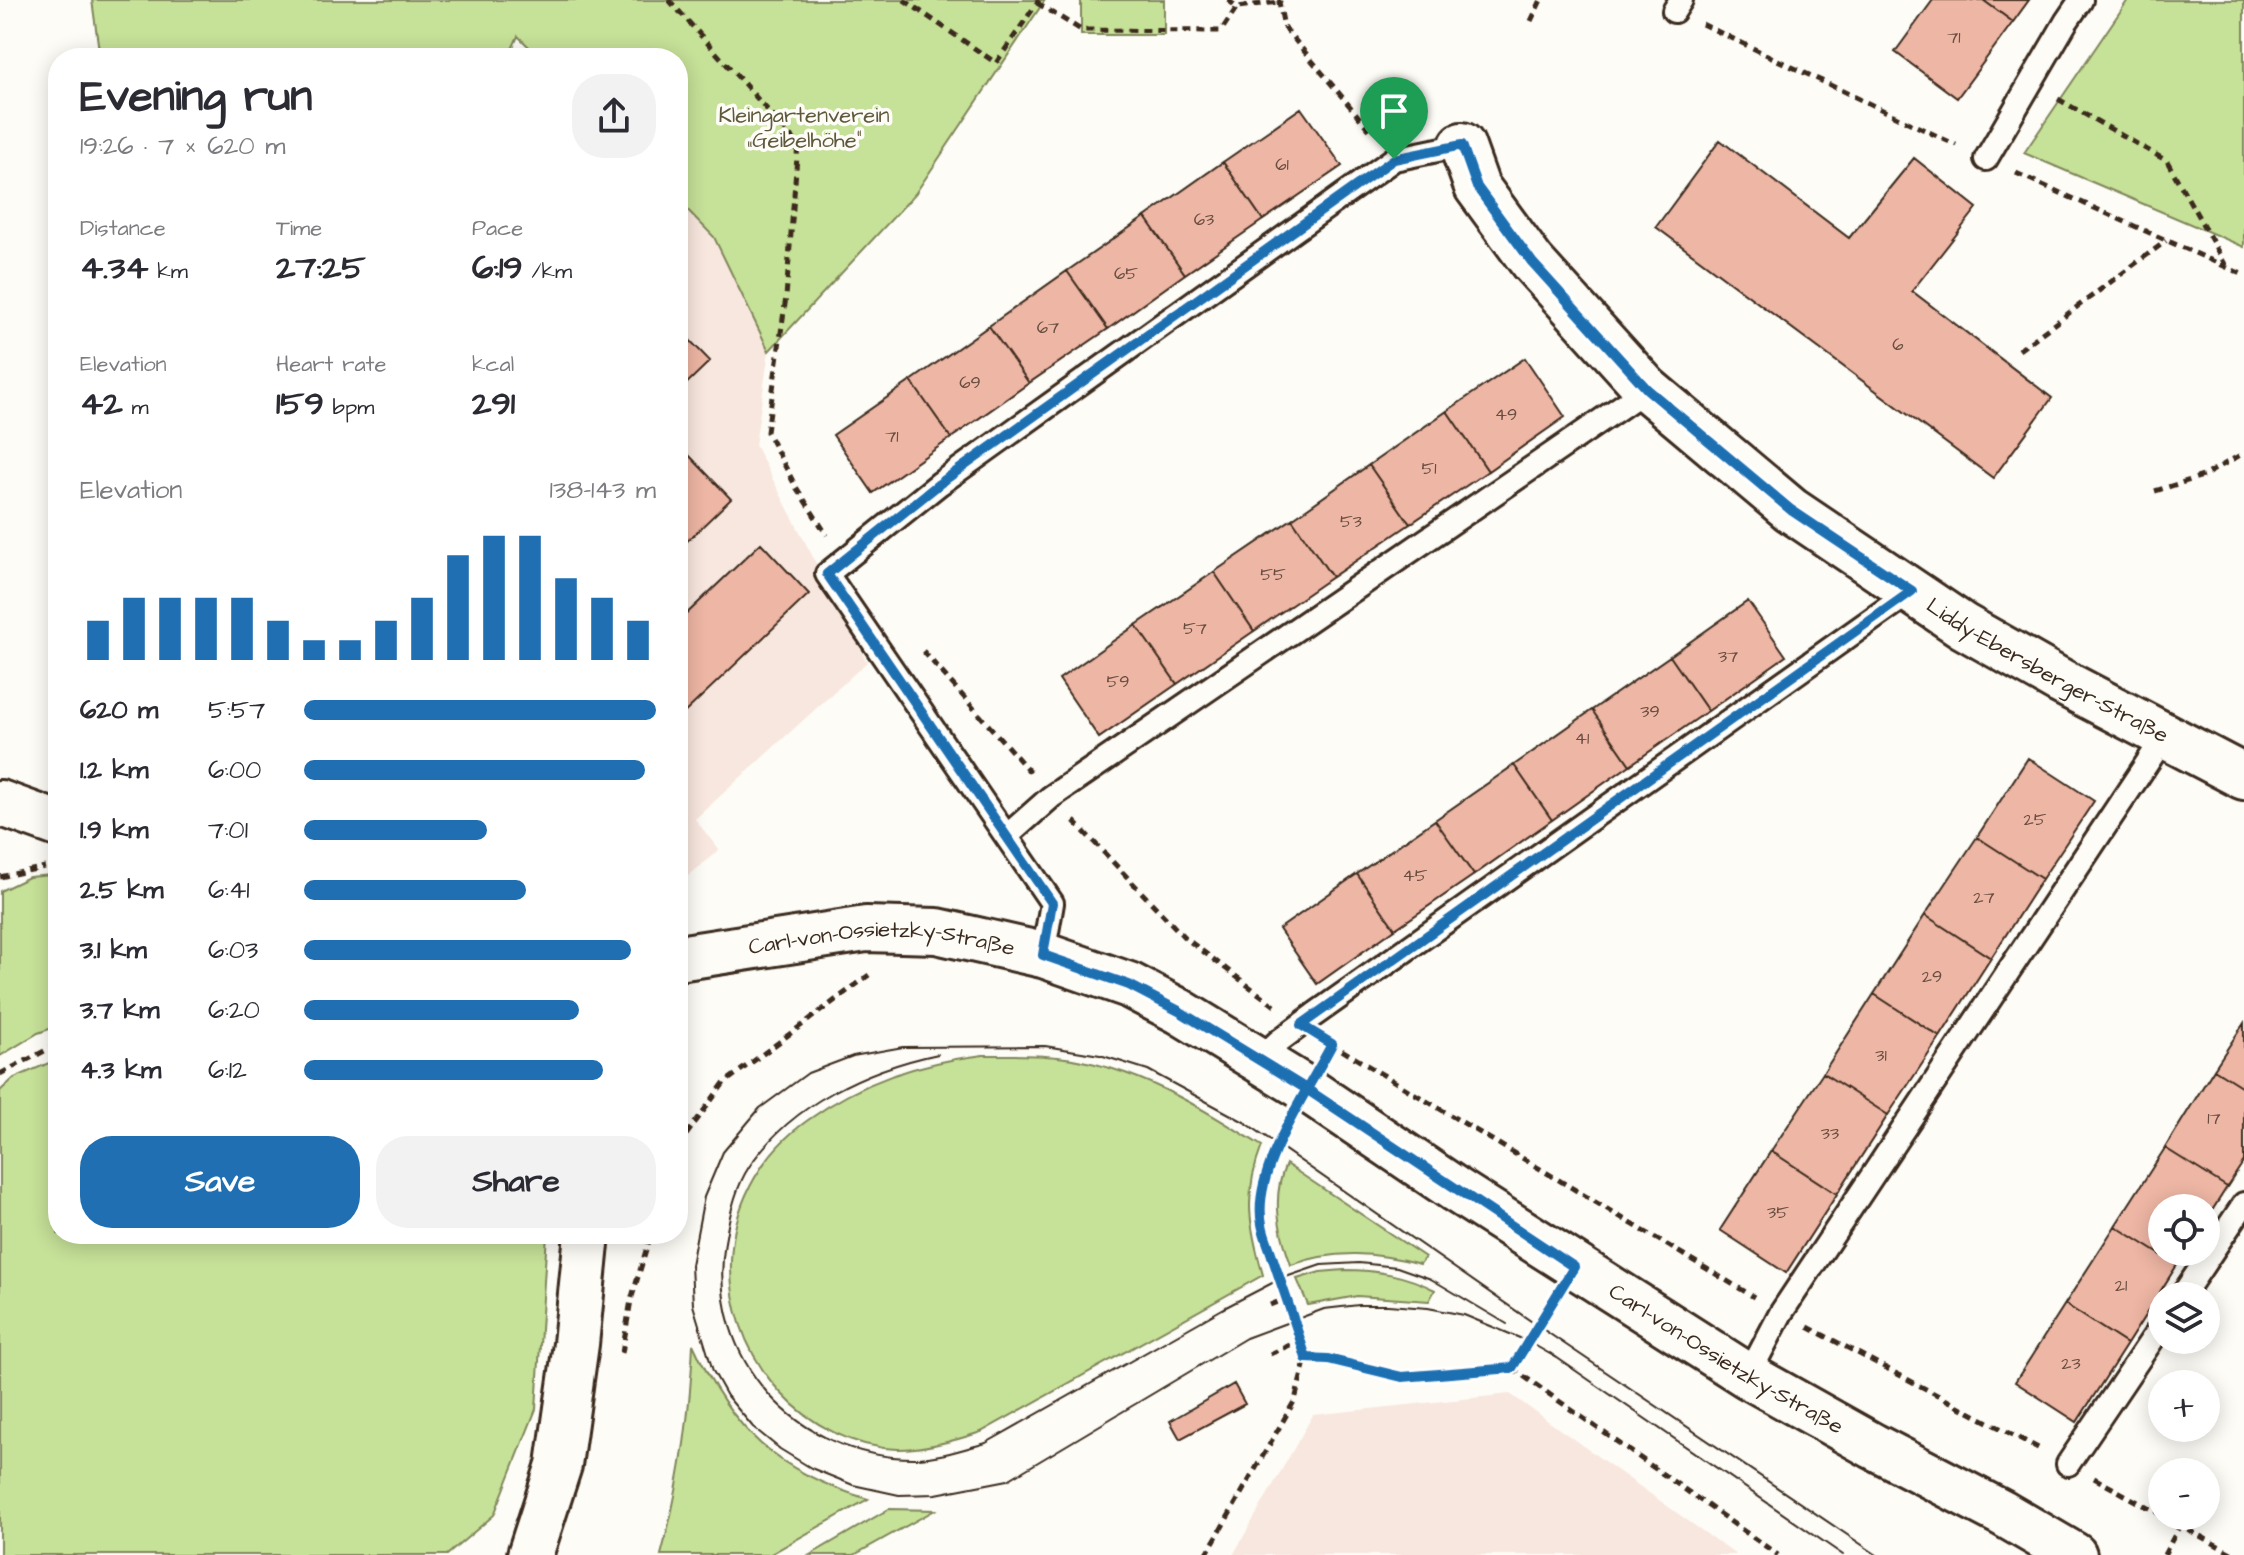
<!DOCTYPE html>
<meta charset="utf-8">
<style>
body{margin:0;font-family:"Architects Daughter",sans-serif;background:#f2f2f3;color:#2b2b33;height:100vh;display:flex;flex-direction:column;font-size:30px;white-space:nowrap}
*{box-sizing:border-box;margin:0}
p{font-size:26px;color:#7c7c81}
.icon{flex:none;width:44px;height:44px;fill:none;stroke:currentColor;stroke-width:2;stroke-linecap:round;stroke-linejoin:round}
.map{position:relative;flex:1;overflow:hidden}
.side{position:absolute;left:48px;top:48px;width:640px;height:1196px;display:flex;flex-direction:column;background:#fff;border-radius:32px;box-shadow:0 4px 20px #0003}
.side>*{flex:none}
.tools{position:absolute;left:2148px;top:1194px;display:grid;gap:16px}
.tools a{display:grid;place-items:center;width:72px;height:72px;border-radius:50%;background:#fff;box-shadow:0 4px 20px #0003;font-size:40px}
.pin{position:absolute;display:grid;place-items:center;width:68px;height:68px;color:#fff;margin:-82px -34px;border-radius:50% 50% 50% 0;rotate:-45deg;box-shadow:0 0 8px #0007}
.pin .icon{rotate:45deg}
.round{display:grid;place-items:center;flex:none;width:84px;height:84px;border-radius:32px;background:#f2f2f3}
.headline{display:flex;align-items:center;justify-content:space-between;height:136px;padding:0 32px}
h1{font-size:44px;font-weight:700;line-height:60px}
.metrics{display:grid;grid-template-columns:repeat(3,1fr);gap:12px;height:136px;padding:8px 32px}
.metrics div{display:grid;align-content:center}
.metrics b{font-size:34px;font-weight:700}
.metrics small{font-size:22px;font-weight:400}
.metrics p{font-size:22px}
.chart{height:224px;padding:16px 32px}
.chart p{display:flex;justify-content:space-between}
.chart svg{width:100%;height:144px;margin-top:8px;stroke:#1f6fb2;stroke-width:6}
.cta{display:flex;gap:16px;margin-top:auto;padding:16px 32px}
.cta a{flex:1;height:92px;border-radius:32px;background:#1f6fb2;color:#fff;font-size:32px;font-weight:700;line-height:92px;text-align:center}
.cta a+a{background:#f2f2f3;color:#2b2b33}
ul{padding:0 32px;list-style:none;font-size:26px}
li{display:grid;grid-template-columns:128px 96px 1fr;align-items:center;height:60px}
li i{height:20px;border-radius:10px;background:#1f6fb2}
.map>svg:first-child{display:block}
</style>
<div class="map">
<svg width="2244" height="1555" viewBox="0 0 2244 1555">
<rect width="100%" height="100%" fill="#fdfcf7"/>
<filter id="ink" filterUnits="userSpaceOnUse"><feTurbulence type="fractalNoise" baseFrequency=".0125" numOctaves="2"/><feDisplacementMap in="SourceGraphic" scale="16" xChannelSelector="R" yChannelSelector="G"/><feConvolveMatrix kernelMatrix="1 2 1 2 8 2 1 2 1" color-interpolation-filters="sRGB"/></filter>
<g filter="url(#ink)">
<path fill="#f8e7de" d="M678,200L714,237L769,351L755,445L867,662L695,819L719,850L678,884Z
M1510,1394L1736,1555H1233L1313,1415Z"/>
<path fill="#c6e198" stroke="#80865b" stroke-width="2" d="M92,0H1045L915,194L769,351L714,237L678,200V58H540L518,36L508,58H100Z
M1081,0H1164V35H1081Z
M2128,0H2244V247L2024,153Z
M52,875L58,877V1026L38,1033L0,1056V891L29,877Z
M983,1055C1008,1055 1033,1054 1058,1057C1135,1066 1197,1105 1262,1146C1243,1194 1249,1226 1263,1275L981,1432C954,1441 926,1449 898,1449C854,1448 809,1424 780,1392C706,1310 716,1185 808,1120C862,1081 918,1063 983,1055Z
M58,1059V1234H547L536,1409L494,1515L447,1555H0V1091L14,1078Z
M1286,1164L1425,1257L1420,1264C1376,1252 1335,1249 1291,1265C1279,1231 1271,1198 1286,1164Z
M1344,1270C1377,1270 1405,1275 1435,1290L1429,1301L1357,1296L1308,1305L1297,1279L1320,1272Z
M693,1344C732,1431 777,1472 868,1499L769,1555H661C680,1486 690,1416 693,1344Z
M889,1509L935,1510L854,1555H810Z"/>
<path fill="#eeb6a4" stroke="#3b2a1e" stroke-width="2" d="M1933,0H1983L2013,22L1957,98L1895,52Z
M1983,0H2029L2013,22Z
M1301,108L1342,166L1263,220L1223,162Z
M1720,140L1849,238L1914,158L1977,208L1912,291L2052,398L1993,478L1656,227Z
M1223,162L1263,220L1185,274L1145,217Z
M1145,217L1185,274L1108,329L1067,271Z
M1067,271L1108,329L1029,383L989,326Z
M989,326L1029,383L951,438L911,381Z
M678,328L710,361L678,392Z
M1525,358L1565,417L1488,471L1447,411Z
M911,381L951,438L873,493L833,435Z
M1447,411L1488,471L1410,524L1369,465Z
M684,450L731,499L678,550V455Z
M1369,465L1410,524L1332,577L1292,519Z
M1292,519L1332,577L1254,631L1214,572Z
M761,543L809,594L678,719V622Z
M1214,572L1254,631L1177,684L1136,625Z
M1748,601L1786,656L1708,711L1670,656Z
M1136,625L1177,684L1099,738L1059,679Z
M1670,656L1708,711L1630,765L1592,710Z
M1592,710L1630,765L1552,820L1514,765Z
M2028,758L2094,801L2042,879L1977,837Z
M1514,765L1552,820L1474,875L1435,820Z
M1435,820L1474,875L1395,929L1357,874Z
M1977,837L2042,879L1991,958L1925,915Z
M1357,874L1395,929L1317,984L1279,929Z
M1925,915L1991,958L1940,1037L1874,994Z
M1874,994L1940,1037L1888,1115L1823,1073Z
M2244,1023V1088L2214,1069Z
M2214,1069L2244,1088V1161L2227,1187L2165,1148Z
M1823,1073L1888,1115L1837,1194L1771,1151Z
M2165,1148L2227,1187L2206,1220V1208H2162V1252H2186L2177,1265L2115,1226Z
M1771,1151L1837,1194L1786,1273L1720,1230Z
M2115,1226L2177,1265L2127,1344L2065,1304Z
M2065,1304L2127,1344L2077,1422L2015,1382Z
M1234,1384L1245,1404L1180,1439L1170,1421Z"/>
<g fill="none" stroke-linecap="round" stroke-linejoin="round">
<g stroke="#3b2a1e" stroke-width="28">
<path id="lane" d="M1674,11L1681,0
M1986,159L2066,22L2081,0
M1007,836L1051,797L1647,389
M1043,955L1052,903L827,574L939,484L1394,159L1462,145
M1259,1060L1279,1041L1314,1015L1912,591
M2182,1296L2244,1204
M1748,1376L1781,1313L2165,736
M2068,1464L2162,1325"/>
</g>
<g stroke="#3b2a1e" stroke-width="50">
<g id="street">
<path id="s1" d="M1462,145L1477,187L1532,262L1647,389L1791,510L1963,626L2060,681L2244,777"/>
<path d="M530,1555L559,1465L576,1344L587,1234"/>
</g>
</g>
<g stroke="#3b2a1e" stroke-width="50">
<g id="secondary">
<path d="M0,803L58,824"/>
<path id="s2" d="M678,958L866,929L937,931L1043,955L1129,985L1179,1011L1308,1090L1456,1190L1748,1376L1873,1446L2002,1513L2074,1555"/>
</g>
</g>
<path stroke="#3b2a1e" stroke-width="5" stroke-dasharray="8 6" stroke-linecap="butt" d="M669,0L798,144L786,297L767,432L796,487L827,535
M904,0L996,63L1039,0
M1228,0L1237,7L1279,2
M1281,0L1279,2L1284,27L1373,134
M1037,3L1081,30L1221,31L1237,7
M1531,21L1541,0
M1702,24L1956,145
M2058,99L2167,161L2226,266
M2016,173L2244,275
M2019,350L2166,241
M2155,491L2203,476L2244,453
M923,651L1030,772
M1074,821L1184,937L1275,1006
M0,877L45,867
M1330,1043L1754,1297
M0,1074L58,1044
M678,1146L724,1083L869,975
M1270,1305L1287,1298
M1808,1327L2040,1449
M622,1353L631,1300L651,1234
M1270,1354L1301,1340
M1306,1358L1328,1359L1402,1377L1512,1368L1554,1302
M1512,1368L1778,1555
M2094,1478L2162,1515
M2163,1516L2235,1555
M1206,1555L1295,1400L1306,1358L1261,1223L1262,1189L1287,1126
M2164,1555L2180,1525"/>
<use href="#lane" stroke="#fdfcf7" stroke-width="22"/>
<use href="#street" stroke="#fdfcf7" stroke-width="44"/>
<use href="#secondary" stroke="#fdfcf7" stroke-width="44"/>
<path stroke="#3b2a1e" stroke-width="2" d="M938,1054C867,1069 791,1104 749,1167C735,1188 729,1217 725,1242C705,1359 798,1459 915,1458C938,1458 964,1449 986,1443L1226,1307L1280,1279L1321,1265L1359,1263L1397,1267L1431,1279L1507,1324
M1550,1353L1843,1555
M1557,1358L1527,1341L1464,1315L1428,1308L1388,1305H1359L1324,1309L1246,1338L1008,1480L936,1494L899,1495L853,1485L811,1468L780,1449L753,1427L727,1396L713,1371L693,1305L691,1265L704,1197L723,1152L760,1108L808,1073L853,1056L903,1047L1045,1046L1100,1055L1148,1070L1246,1123L1538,1326L1877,1555"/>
</g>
</g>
<g fill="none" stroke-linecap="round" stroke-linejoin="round" filter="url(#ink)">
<g stroke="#fff" stroke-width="16">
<path id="route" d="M1394,159L939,484L827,574L1052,903L1043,955L1129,985L1179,1011L1308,1090L1574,1267L1512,1368L1402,1377L1328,1359L1306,1358C1296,1325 1284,1292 1273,1259C1270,1248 1264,1236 1262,1224C1251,1171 1308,1091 1332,1044L1301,1025L1912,591L1791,510L1647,389L1532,262L1477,187L1462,145L1394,159"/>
</g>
<use href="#route" stroke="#1f6fb2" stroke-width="10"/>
</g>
<g text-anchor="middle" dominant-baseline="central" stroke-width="7" stroke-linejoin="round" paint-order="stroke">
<g font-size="18" fill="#684d40">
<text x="1954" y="37">71</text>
<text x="1282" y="164">61</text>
<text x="1204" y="219">63</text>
<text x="1126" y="273">65</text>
<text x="1048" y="327">67</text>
<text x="1898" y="344">6</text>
<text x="970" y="382">69</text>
<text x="1506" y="414">49</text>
<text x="892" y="436">71</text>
<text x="1429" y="468">51</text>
<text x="1351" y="521">53</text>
<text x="1273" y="574">55</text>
<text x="1195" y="628">57</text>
<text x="1728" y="656">37</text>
<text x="1118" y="681">59</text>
<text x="1650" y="711">39</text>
<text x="1582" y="738">41</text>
<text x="2035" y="819">25</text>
<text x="1415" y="875">45</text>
<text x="1984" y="897">27</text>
<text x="1932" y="976">29</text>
<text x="1881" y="1055">31</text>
<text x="2214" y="1118">17</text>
<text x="1830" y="1133">33</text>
<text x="1778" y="1212">35</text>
<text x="2121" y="1285">21</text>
<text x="2071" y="1363">23</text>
</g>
<g font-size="22" fill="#5e583c" stroke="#fdfcf7">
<text x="804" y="115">Kleingartenverein<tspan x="804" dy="25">„Geibelhöhe“</tspan></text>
</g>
<g font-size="22" fill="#3b2a1e" stroke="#fdfcf7">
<text stroke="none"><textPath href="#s1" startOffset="800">Liddy-Ebersberger-Straße</textPath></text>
<text stroke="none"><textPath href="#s2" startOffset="206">Carl-von-Ossietzky-Straße</textPath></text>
<text stroke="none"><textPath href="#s2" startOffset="1166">Carl-von-Ossietzky-Straße</textPath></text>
</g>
</g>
</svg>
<div class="tools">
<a><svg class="icon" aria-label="locate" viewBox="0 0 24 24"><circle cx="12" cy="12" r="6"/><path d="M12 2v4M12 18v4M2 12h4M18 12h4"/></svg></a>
<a><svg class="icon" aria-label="layers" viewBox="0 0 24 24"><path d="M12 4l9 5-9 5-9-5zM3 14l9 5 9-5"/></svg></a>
<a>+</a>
<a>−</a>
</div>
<div class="pin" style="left:1394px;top:159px;background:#1e9e55"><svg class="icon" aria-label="arrive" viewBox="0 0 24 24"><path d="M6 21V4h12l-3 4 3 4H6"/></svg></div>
<section class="side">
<div class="headline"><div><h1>Evening run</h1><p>19:26 · 7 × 620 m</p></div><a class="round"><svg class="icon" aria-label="share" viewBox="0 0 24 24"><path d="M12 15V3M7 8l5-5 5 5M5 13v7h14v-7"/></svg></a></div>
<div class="metrics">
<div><p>Distance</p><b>4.34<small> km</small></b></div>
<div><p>Time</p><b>27:25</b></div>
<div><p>Pace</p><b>6:19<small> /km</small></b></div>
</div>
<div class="metrics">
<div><p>Elevation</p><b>42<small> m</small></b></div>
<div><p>Heart rate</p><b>159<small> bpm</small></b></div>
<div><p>kcal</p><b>291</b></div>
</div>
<div class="chart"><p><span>Elevation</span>138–143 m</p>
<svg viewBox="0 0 160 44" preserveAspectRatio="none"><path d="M5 44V32M15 44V25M25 44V25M35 44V25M45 44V25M55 44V32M65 44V38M75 44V38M85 44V32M95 44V25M105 44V12M115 44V6M125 44V6M135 44V19M145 44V25M155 44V32"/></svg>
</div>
<ul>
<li><b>620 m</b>5:57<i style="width:100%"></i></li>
<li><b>1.2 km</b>6:00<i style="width:97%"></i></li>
<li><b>1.9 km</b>7:01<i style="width:52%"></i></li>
<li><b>2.5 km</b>6:41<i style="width:63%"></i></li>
<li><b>3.1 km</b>6:03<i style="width:93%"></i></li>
<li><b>3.7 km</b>6:20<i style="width:78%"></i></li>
<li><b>4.3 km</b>6:12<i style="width:85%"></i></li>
</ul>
<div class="cta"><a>Save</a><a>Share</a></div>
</section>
</div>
